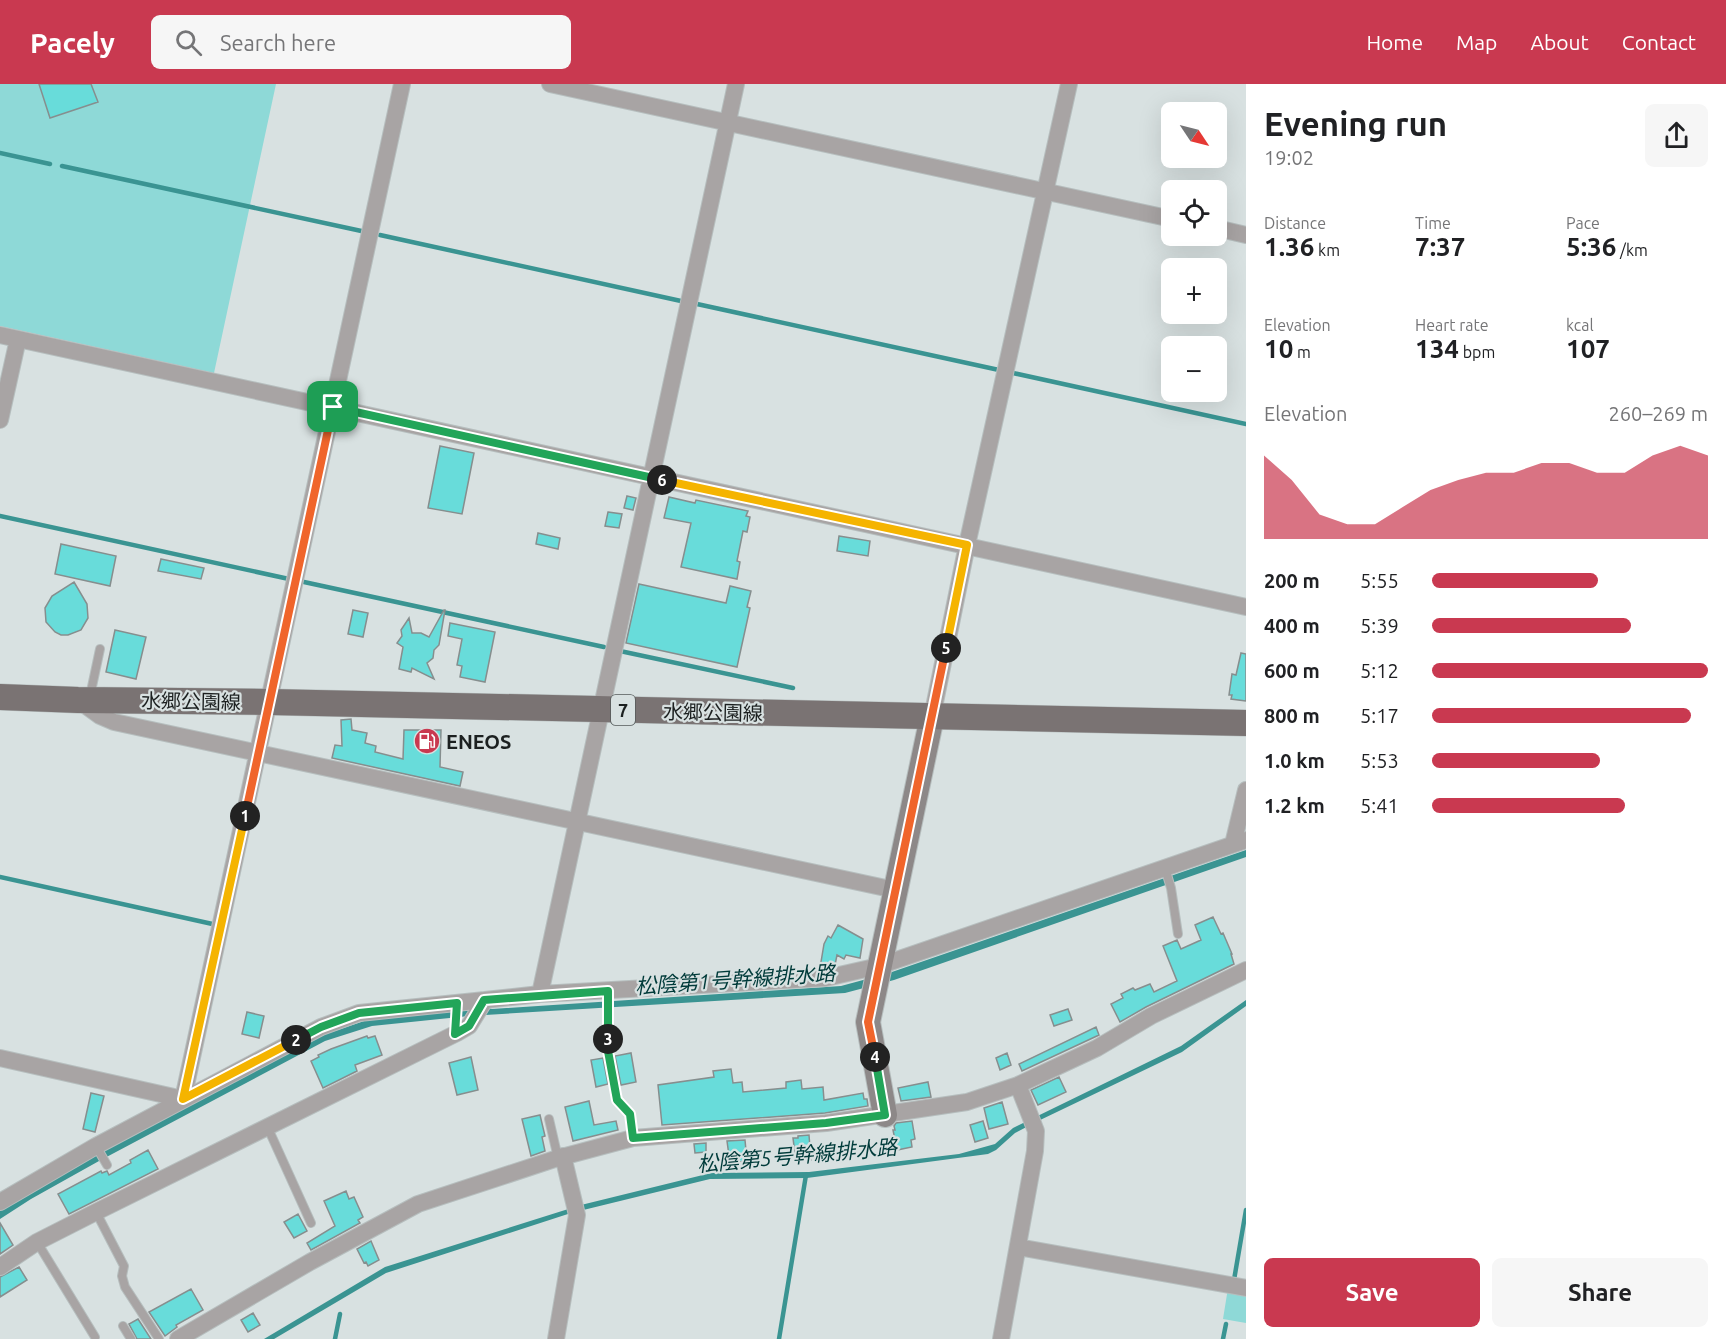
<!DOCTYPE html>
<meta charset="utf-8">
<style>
body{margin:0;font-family:Ubuntu,"Noto Sans JP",sans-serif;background:#f6f6f6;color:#202124;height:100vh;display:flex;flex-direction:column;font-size:22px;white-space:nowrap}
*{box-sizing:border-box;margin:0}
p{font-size:20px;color:#757577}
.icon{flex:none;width:33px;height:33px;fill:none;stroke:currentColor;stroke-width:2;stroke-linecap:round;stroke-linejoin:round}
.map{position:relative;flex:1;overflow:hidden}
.drawer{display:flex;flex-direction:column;background:#fff;width:480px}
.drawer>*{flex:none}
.needle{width:39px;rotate:125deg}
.tools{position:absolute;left:1161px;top:18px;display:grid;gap:12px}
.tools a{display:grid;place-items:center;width:66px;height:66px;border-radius:9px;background:#fff;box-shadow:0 6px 24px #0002;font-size:30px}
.pin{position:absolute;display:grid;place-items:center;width:51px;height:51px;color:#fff;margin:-26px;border-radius:12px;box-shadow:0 3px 9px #0006}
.km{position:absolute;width:30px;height:30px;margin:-15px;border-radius:50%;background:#222;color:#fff;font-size:16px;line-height:30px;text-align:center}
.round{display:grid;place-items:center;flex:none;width:63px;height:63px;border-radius:9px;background:#f6f6f6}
.overview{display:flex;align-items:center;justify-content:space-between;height:102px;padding:0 18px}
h1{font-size:33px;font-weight:700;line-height:45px}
.stats{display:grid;grid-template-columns:repeat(3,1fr);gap:9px;height:102px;padding:6px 18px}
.stats div{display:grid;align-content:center}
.stats b{font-size:26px;font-weight:700}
.stats small{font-size:16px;font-weight:400}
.stats p{font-size:16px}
.chart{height:168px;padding:12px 18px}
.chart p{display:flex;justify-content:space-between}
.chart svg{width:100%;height:108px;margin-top:6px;fill:#c93950;opacity:.7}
.cta{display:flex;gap:12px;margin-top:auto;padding:12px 18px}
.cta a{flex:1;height:69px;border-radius:9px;background:#c93950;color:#fff;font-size:24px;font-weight:700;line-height:69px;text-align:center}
.cta a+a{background:#f6f6f6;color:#202124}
ul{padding:0 18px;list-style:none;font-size:20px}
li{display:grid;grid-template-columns:96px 72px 1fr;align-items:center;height:45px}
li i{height:15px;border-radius:8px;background:#c93950}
header{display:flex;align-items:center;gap:36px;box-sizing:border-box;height:84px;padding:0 30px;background:#c93950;color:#fff}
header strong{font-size:28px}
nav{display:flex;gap:33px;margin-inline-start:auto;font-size:21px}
.search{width:420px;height:54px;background:#f6f6f6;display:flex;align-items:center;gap:15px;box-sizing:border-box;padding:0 21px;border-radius:9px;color:#757577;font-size:22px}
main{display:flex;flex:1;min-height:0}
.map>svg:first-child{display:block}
</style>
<header>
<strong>Pacely</strong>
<div class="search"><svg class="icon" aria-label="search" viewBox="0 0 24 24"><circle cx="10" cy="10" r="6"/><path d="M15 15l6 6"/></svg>Search here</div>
<nav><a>Home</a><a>Map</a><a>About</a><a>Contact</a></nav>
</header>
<main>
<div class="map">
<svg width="1246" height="1255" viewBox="0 0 1246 1255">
<rect width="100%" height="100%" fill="#d8e1e1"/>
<path fill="#8ed9d7" d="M0,0H276L214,289L0,242Z
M1228,1204L1246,1207V1239L1223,1235Z"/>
<path fill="#3a9492" d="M1246,766V773L894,896L845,909L469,932L372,942L325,957L99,1077L31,1115L0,1135V1127L94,1071L326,950L373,934L487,924L492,925L841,902L889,889Z
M1246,916V922L1182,968L1036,1038L1015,1049L996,1066L988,1070L807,1094L710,1095L571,1129L386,1189L274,1255H264L385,1183L581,1121L711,1089L809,1088L959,1070L995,1060L1013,1044L1181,962Z"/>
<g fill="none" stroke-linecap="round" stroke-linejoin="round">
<path stroke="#3a9492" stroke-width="4.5" d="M0,69L50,80
M62,82L366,148
M380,151L681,217
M697,220L999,286
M1013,289L1246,340
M0,432L289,495
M304,498L604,563
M620,567L793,604
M0,793L217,841
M1234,1196L1246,1126
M335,1255L340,1230
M779,1255L806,1091
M1223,1255L1226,1240"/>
</g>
<path fill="#68dcda" stroke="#868e8e" stroke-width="1.5" d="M39,0H91L98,18L50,34Z
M440,362L474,369L462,430L428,424Z
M627,412L636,414L633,426L624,424Z
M669,413L695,419L696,416L748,427L746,432L750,433L747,448L743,447L737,477L740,478L737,495L681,483L691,439L664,434Z
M608,428L622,430L619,444L605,442Z
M538,449L560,454L558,465L536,460Z
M839,452L870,457L868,472L837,467Z
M61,460L116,472L110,502L55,490Z
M161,475L204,484L201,495L158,487Z
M74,498L87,520L88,534L81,546L68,551H61L55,548L46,538L45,524L52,512Z
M639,500L726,519L730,502L751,507L747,523L750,524L737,583L626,559Z
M353,526L368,529L363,553L348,550Z
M444,526H445L439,561L434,566L433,574L427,579L434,595L412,584L411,588L399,585L403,563L397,559L402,552L401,546L409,534L412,549H421L429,553Z
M450,539L495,548L485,598L460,593L462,582L457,581L462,555L448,552Z
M115,546L146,553L136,595L106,588Z
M1241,569L1246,570V617L1231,615L1232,611H1229L1232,590L1236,591Z
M351,635L352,646L367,649L365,659L376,662L375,668L403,675L404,646H441L440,683L463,688L460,702L332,674L335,661L342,662L341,636Z
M1213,833L1221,850L1223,849L1232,870H1231L1234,880L1146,923L1120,938L1111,920L1123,914L1121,910L1133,904L1135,906L1150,900L1154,908L1177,897L1163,862L1177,856L1181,865L1201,856L1195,841Z
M838,841L863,855L860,874L846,871L844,875L837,871L835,881L820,884L824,860L828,852L831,854Z
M1068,925L1072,936L1054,942L1050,931Z
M247,928L264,932L259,954L242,950Z
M1096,943L1099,951L1022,987L1019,980Z
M367,952L368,954L375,952L382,971L355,981L357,987L323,1004L311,977L319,973L318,971L331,965Z
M631,969L636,998L621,1001L615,972Z
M1007,969L1011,981L1000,986L996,974Z
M471,973L478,1006L457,1011L449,979Z
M603,974L608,1000L596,1003L591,976Z
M731,985L733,999L742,998L743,1008L786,1004V998L801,996L802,1005L823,1003L824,1016L863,1009L864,1015H867L868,1022L825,1029L662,1041L658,1001L714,993L713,987Z
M1059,993L1066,1008L1038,1021L1031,1006Z
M928,998L931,1013L901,1017L898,1004Z
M91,1009L104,1012L95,1048L83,1045Z
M589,1017L594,1041L616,1037L618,1046L573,1057L565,1023Z
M1002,1018L1008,1040L989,1045L984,1024Z
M540,1031L545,1052L542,1053L545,1067L531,1072L522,1035Z
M912,1037L915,1055L911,1056L912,1063L897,1066L893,1046H895L894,1042L896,1039Z
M983,1037L988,1054L975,1058L970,1041Z
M809,1051L811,1076L796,1078L793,1054H798V1052Z
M745,1056L747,1077L730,1079L727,1057Z
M706,1059V1068L695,1069L694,1060Z
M148,1066L158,1085L69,1130L58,1110L101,1087L102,1089L107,1087L109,1091L131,1079L130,1076Z
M346,1107L349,1115L354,1113L363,1133L358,1136L360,1139L311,1166L307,1159L335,1142L324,1117Z
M298,1130L307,1147L294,1154L284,1138Z
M0,1139L13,1161L0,1170Z
M371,1157L379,1176L368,1182L366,1178L364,1179L357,1165Z
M19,1183L27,1196L0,1213V1193Z
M191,1205L203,1226L176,1241L177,1243L165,1252L149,1228Z
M253,1229L260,1241L248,1248L241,1236Z
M138,1235L151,1255H137L129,1240Z"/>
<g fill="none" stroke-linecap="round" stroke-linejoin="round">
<g stroke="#b6bebe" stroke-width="10">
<path id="lane" d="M90,612L100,565
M1165,784L1171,804L1178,850
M608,907V967L617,1016L630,1030L633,1054
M455,950L457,919
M549,1035L558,1074
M267,1042L311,1139
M96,1062L107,1081
M96,1128L124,1182L122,1192L125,1203L159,1255
M37,1158L95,1253
M123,1242L131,1255"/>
</g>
<g stroke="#b6bebe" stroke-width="18">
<path id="street" d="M550,0L1172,135
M1216,144L1246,151
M0,251L1246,523
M0,336L18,255
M78,616L100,632L114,638L895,806
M932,633L967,461L1069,0
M1233,760L1246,706
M540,910L736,0
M0,974L183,1015L402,0
M0,1118L96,1062L321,943L359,929L485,916
M1018,1163L1246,1204
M0,1183L37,1158L96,1128L457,949L469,942L485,916L540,910L826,894L879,882L1246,756
M178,1255L310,1178L418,1120L558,1074L633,1054L826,1039L967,1018L1018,1001L1097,964L1151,932L1246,886
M556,1255L577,1131L563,1072
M1001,1255L1035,1067L1036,1047L1018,1001"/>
</g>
<g stroke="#b6bebe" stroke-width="26">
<path id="secondary" d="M885,1031L868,938L932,633"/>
</g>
<g stroke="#b6bebe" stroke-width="27">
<path id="primary" d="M0,613L78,616L270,618L1246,639"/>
</g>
<use href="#lane" stroke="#a8a4a4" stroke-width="8"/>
<use href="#street" stroke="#a8a4a4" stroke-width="16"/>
<use href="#secondary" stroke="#8d8888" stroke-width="24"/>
<use href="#primary" stroke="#7a7373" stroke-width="26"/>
</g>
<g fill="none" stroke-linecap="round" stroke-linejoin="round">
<g stroke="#fff" stroke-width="12">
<path id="split-1" d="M245,732L333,323"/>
</g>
<g stroke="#fff" stroke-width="12">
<path id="split-2" d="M245,732L183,1015L296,956"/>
</g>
<g stroke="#fff" stroke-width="12">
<path id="split-3" d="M296,956L321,943L359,929L457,919L455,950L469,942L484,916L608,907V955"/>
</g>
<g stroke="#fff" stroke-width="12">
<path id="split-4" d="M608,955V967L617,1016L630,1030L633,1054L826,1039L885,1031L875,973"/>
</g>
<g stroke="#fff" stroke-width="12">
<path id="split-5" d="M875,973L868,938L946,564"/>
</g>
<g stroke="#fff" stroke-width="12">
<path id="split-6" d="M662,396L967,461L946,564"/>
</g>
<g stroke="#fff" stroke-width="12">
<path id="split-7" d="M333,323L662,396"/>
</g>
<use href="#split-1" stroke="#f0652b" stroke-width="8"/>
<use href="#split-2" stroke="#f5b400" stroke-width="8"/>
<use href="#split-3" stroke="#22a559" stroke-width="8"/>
<use href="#split-4" stroke="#22a559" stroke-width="8"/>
<use href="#split-5" stroke="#f0652b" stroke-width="8"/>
<use href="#split-6" stroke="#f5b400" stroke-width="8"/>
<use href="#split-7" stroke="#22a559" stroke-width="8"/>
</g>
<defs>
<g id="fuel-disc" transform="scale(1.35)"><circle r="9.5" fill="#c93950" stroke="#d8e1e1"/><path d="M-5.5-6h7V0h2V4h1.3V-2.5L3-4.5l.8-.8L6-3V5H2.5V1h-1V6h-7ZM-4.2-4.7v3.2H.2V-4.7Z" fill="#fff"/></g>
</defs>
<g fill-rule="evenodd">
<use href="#fuel-disc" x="427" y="657"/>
</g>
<g text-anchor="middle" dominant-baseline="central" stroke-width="4.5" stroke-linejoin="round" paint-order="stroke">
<rect fill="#d8e1e1" stroke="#545a5a" stroke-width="1.5" x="611" y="611" width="24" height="30" rx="4.5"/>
<g font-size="18" font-weight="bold" fill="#1c2020">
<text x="623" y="626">7</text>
</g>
<g font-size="20" fill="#1c2020" stroke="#d8e1e1">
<text transform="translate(191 617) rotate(1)">水郷公園線</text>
<text transform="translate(713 628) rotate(1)">水郷公園線</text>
</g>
<g font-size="20" font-weight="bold" fill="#1c2020" stroke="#d8e1e1" text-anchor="start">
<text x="446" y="657">ENEOS</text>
</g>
<g font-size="21" font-style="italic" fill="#003b3a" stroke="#d8e1e1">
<text transform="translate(735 895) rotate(-4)">松陰第1号幹線排水路</text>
<text transform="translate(797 1071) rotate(-5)">松陰第5号幹線排水路</text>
</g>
</g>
</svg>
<div class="tools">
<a><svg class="needle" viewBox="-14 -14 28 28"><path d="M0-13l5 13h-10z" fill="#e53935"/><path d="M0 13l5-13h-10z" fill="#757577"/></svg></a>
<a><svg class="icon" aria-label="locate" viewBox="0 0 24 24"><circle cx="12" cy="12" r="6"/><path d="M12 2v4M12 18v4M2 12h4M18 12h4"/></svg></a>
<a>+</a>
<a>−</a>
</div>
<div class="pin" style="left:333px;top:323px;background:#1e9e55"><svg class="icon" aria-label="arrive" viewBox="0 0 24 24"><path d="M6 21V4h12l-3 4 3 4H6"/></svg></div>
<b class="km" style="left:245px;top:732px">1</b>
<b class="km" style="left:296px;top:956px">2</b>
<b class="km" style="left:608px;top:955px">3</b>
<b class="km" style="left:875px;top:973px">4</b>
<b class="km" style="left:946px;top:564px">5</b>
<b class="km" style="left:662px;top:396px">6</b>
</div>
<section class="drawer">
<div class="overview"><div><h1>Evening run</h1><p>19:02</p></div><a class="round"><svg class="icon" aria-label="share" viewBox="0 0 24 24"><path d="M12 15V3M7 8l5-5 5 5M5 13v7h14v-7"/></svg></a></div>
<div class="stats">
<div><p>Distance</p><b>1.36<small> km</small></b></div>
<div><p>Time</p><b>7:37</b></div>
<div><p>Pace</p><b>5:36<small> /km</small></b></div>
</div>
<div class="stats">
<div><p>Elevation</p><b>10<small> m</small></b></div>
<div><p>Heart rate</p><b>134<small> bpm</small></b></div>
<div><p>kcal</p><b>107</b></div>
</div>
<div class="chart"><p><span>Elevation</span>260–269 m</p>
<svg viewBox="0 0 160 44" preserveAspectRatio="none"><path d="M0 44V10L10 20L20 34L30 38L40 38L50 31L60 24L70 20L80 17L90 17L100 13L110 13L120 17L130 17L140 10L150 6L160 10V44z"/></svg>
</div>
<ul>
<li><b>200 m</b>5:55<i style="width:60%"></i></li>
<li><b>400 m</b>5:39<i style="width:72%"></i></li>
<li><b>600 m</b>5:12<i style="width:100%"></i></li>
<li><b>800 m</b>5:17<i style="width:94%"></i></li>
<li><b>1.0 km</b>5:53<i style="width:61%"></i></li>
<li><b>1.2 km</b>5:41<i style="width:70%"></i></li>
</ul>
<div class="cta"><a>Save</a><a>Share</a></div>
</section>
</main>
